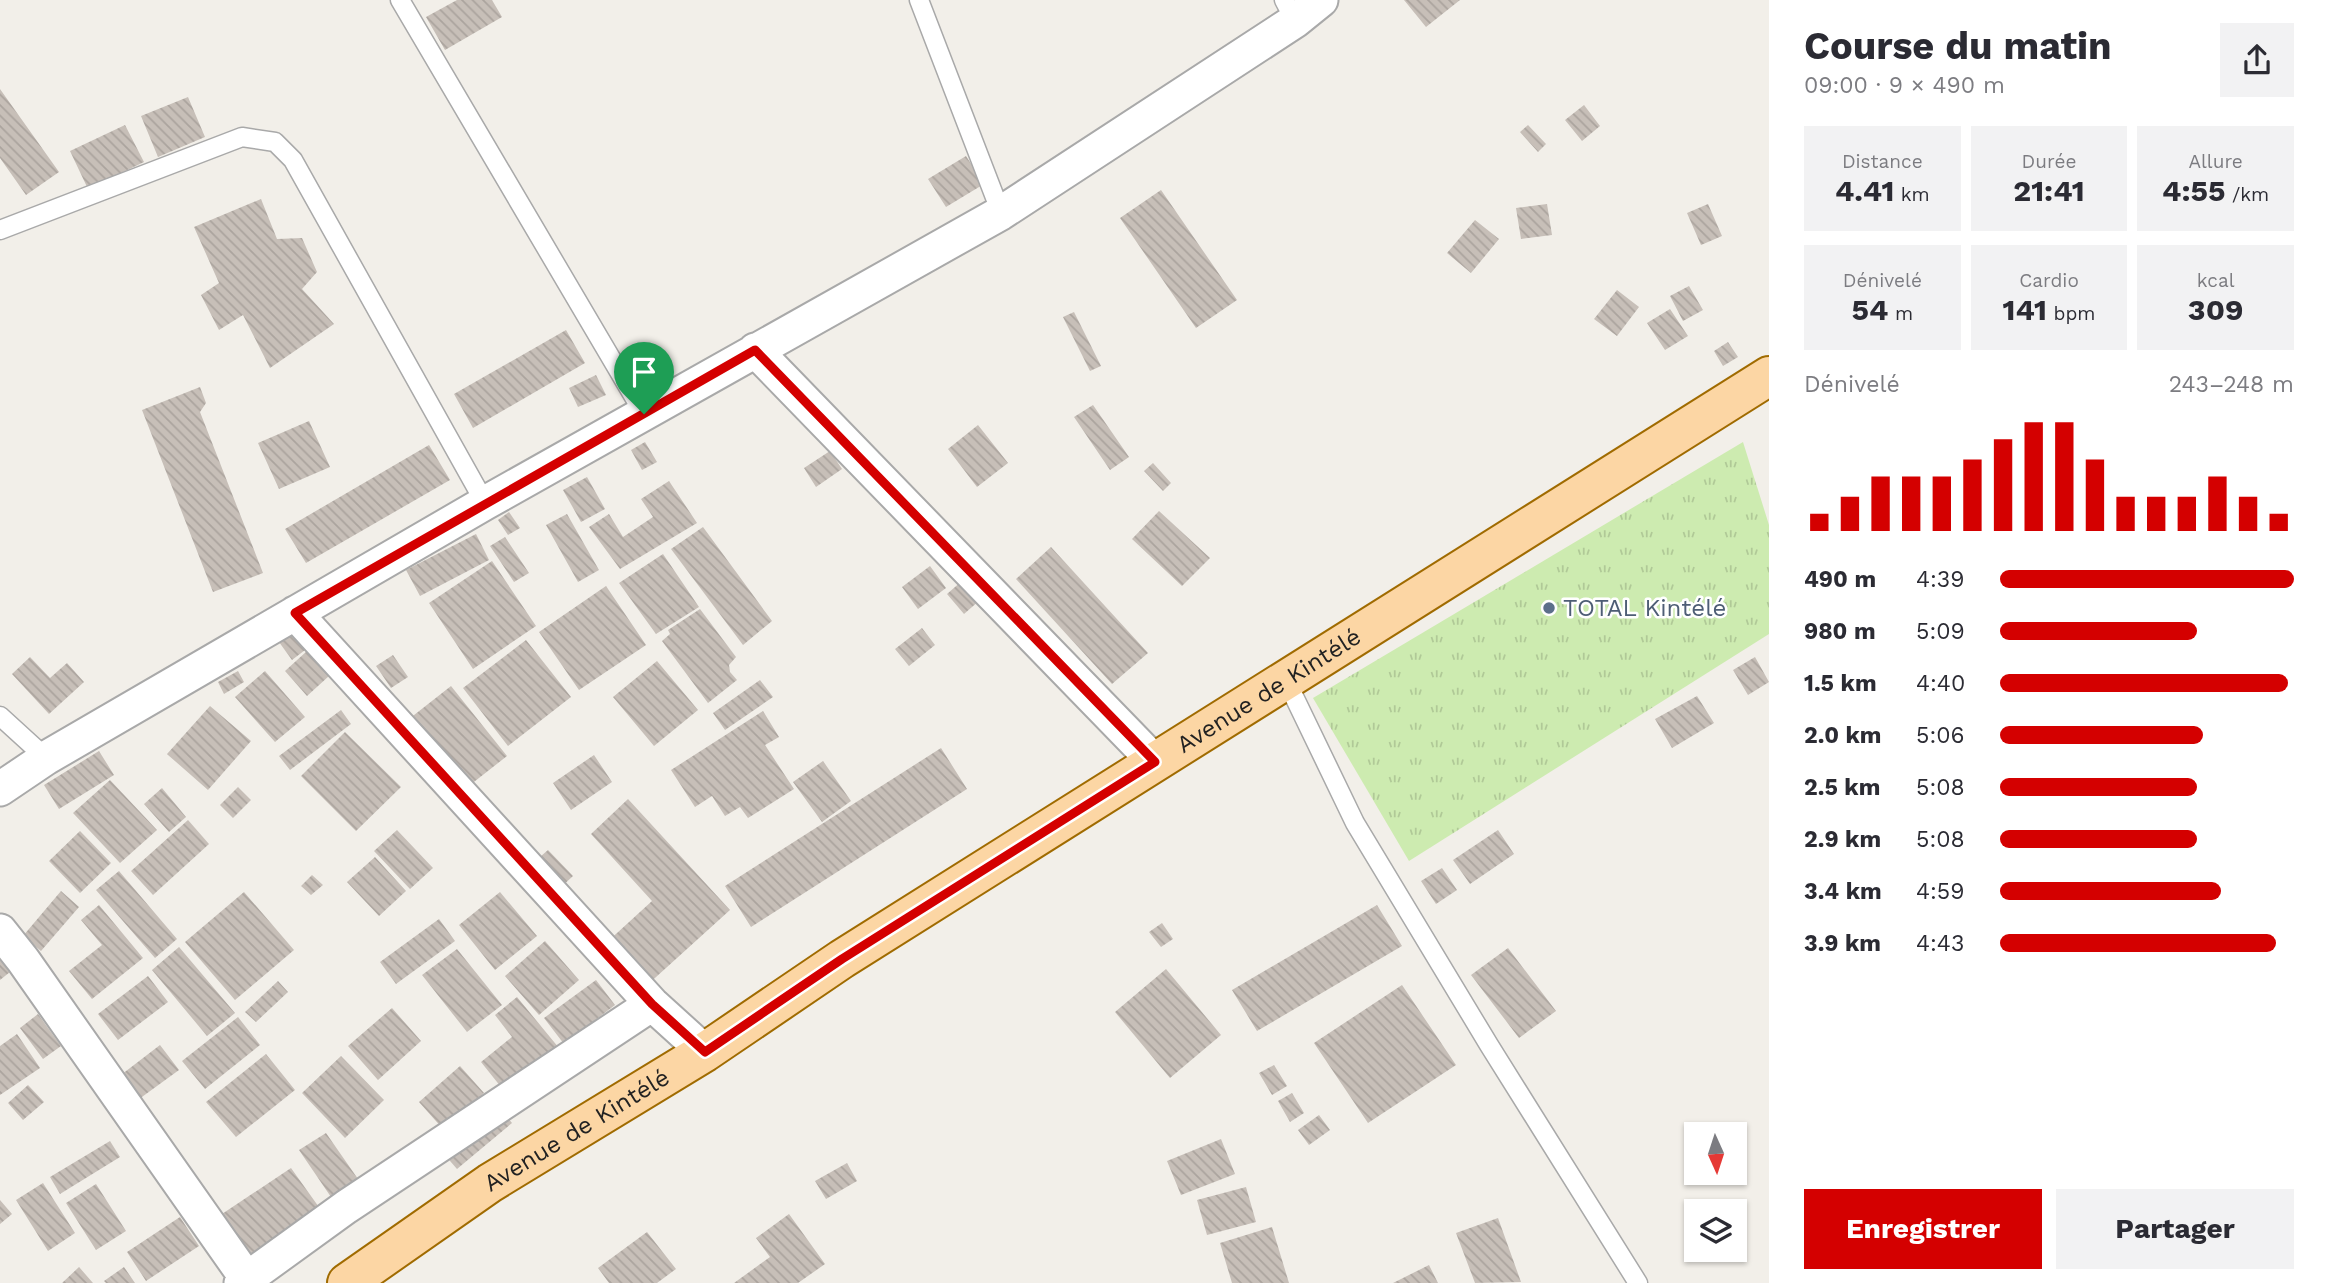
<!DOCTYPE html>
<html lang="fr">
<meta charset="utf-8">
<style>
body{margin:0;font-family:"Work Sans",sans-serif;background:#f2f2f3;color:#2b2b33;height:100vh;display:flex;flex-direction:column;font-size:26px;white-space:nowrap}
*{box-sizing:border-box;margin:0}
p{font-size:23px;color:#7c7c81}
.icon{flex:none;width:38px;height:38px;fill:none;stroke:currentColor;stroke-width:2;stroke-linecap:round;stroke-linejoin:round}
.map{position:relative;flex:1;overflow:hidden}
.panel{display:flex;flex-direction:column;background:#fff;width:560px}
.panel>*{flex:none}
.needle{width:46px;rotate:177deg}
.tools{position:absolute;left:1684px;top:1122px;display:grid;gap:14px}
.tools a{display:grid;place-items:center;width:63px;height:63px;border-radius:0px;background:#fff;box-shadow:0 2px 5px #0004;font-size:35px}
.pin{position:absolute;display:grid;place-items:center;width:60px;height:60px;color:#fff;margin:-72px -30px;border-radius:50% 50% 50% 0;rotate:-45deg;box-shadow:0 0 7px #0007}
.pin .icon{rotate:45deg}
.round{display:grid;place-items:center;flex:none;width:74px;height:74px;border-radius:0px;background:#f2f2f3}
.overview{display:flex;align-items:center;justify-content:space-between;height:119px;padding:0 35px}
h1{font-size:38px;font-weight:700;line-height:52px}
.stats{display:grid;grid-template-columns:repeat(3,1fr);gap:10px;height:119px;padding:7px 35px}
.stats div{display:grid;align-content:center;border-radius:0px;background:#f2f2f3;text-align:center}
.stats b{font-size:30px;font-weight:700}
.stats small{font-size:19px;font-weight:400}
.stats p{font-size:19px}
.chart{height:196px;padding:14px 35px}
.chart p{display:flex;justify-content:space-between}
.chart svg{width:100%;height:126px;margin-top:7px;stroke:#d40000;stroke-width:6}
.button{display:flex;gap:14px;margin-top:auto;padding:14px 35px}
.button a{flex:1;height:80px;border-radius:0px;background:#d40000;color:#fff;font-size:28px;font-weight:700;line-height:80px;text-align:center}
.button a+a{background:#f2f2f3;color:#2b2b33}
ul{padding:0 35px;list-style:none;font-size:23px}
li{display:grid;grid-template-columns:112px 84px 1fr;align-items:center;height:52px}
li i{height:18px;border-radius:9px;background:#d40000}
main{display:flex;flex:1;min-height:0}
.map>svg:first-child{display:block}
</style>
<main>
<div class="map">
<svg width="1769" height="1283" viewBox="0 0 1769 1283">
<defs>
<pattern id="grass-tufts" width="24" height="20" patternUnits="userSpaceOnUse" patternTransform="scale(1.75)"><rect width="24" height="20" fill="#cdebb0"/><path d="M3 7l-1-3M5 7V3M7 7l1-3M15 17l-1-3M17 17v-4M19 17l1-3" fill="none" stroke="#b0c997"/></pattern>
<pattern id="building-back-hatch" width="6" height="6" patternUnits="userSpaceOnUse" patternTransform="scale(1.75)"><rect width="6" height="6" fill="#c7bfb8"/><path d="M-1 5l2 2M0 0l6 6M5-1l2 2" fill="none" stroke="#aba49e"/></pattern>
</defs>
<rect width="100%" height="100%" fill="#f2efe9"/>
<path fill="url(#grass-tufts)" d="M1743,442L1769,525V634L1409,861L1313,698Z"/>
<path fill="url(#building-back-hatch)" d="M457,0H492L502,17L445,50L426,17Z
M1404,0H1460L1426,27Z
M0,89L59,172L26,195L0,158Z
M188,97L205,137L158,157L141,116Z
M1584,105L1600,126L1582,141L1565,120Z
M125,125L144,162L88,189L70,151Z
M1528,125L1546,144L1538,152L1520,132Z
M966,156L984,184L946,207L928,179Z
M1161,190L1237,300L1196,328L1120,218Z
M261,199L277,239L302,238L317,272L302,289L334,324L270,368L243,315L219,330L201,295L219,283L194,227Z
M1547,204L1552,235L1521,239L1516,208Z
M1708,204L1722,236L1701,245L1687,213Z
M1475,220L1499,239L1471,273L1447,253Z
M1689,286L1703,310L1683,321L1670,296Z
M1617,290L1639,307L1617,336L1594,319Z
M1670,309L1688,336L1665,350L1647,323Z
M1074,312L1101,366L1090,371L1063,317Z
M566,330L585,363L473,428L454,394Z
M1728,342L1738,357L1723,366L1714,351Z
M596,375L606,395L578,407L569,388Z
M200,387L206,403L200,412L263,573L213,592L142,410Z
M1093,405L1129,457L1110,470L1074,417Z
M309,421L330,467L279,489L258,443Z
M978,425L1008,463L977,487L948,449Z
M645,442L657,462L642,470L631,450Z
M429,445L450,480L306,563L285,529Z
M830,451L842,469L816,487L804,468Z
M1153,463L1171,483L1163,491L1144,471Z
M587,477L605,509L581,522L563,490Z
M669,481L697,523L620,569L589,527L609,514L623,537L653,517L641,499Z
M1159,511L1210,558L1182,586L1132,539Z
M509,512L520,528L508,535L498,520Z
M567,514L599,570L578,582L546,525Z
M703,527L772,621L743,645L671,549Z
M476,534L489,560L420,596L406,570Z
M505,537L529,573L514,582L490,546Z
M1051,547L1148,653L1112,684L1016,579Z
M663,554L699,607L656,634L619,583Z
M492,561L536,626L473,669L429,603Z
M930,566L946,588L918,609L902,587Z
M963,580L980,600L964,614L947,594Z
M606,586L646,645L579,690L539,632Z
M700,609L736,657L729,665L730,672L737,680L708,703L662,641L670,634L668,630Z
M922,628L935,645L909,666L895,649Z
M296,630L309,647L292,660L279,642Z
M526,640L571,697L508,746L463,688Z
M307,651L329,676L307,696L285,671Z
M393,655L408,677L391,688L376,666Z
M30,657L50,678L67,663L84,682L49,714L12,674Z
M1755,657L1769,682L1748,695L1733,670Z
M657,661L698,710L654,746L613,697Z
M238,671L244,682L224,694L218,682Z
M265,671L305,717L275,742L235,697Z
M760,680L773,697L725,730L713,713Z
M451,686L507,756L465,789L409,719Z
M1697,696L1714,723L1672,748L1655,719Z
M210,706L251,741L208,790L167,754Z
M341,710L351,724L290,770L279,756Z
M763,711L779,737L765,745L794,789L748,818L740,807L725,816L712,796L695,807L671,770Z
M345,732L401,787L356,831L301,776Z
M941,748L967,789L751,927L725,886Z
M99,751L114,775L59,809L44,785Z
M594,755L612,782L571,810L553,783Z
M823,761L851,801L822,822L793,782Z
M110,780L157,830L120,863L73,813Z
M238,787L251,800L233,818L220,805Z
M162,788L186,817L169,832L144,804Z
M628,799L730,910L645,987L605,944L652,901L591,834Z
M188,820L209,844L153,895L131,871Z
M397,830L433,868L410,889L374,851Z
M1498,830L1514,854L1470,884L1453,860Z
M80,831L111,863L80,893L49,861Z
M548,850L573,876L558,890L533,863Z
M375,857L406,891L379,916L347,882Z
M1442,868L1457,890L1436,904L1421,881Z
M119,871L177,939L155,958L96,890Z
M312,875L323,885L311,895L301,886Z
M61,891L79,907L41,951L23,936Z
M244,892L294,950L235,1000L185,942Z
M500,892L537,936L495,970L459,925Z
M99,905L143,958L92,999L69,971L102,945L81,920Z
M1377,905L1402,946L1257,1031L1232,990Z
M439,919L455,941L396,984L380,962Z
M1162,923L1173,939L1161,947L1149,932Z
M545,941L579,980L539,1015L505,976Z
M179,947L235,1013L207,1036L152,970Z
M1508,948L1556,1011L1519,1038L1471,975Z
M457,949L502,1005L467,1032L422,975Z
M0,960L10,972L0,980Z
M1166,969L1221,1035L1170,1078L1115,1012Z
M148,976L168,1002L118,1040L98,1014Z
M596,980L615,1005L564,1044L544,1018Z
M278,981L288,992L256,1022L245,1012Z
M1402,985L1456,1065L1368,1123L1314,1043Z
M517,997L559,1048L505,1092L481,1062L512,1037L495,1015Z
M392,1008L421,1041L378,1080L348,1046Z
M38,1014L61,1046L43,1059L20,1028Z
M238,1017L260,1045L205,1089L182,1061Z
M17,1034L40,1068L0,1095V1046Z
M160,1045L179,1070L135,1102L117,1078Z
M266,1054L295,1090L236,1137L206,1102Z
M341,1056L384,1100L345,1138L302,1093Z
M1274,1065L1287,1086L1272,1095L1259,1073Z
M460,1066L484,1093L443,1129L419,1102Z
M28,1085L44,1102L23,1120L8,1103Z
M1292,1093L1304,1113L1290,1122L1278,1101Z
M499,1108L512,1123L457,1169L444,1154Z
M1319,1115L1330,1130L1309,1145L1298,1130Z
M326,1133L358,1179L331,1197L299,1150Z
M1221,1139L1235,1174L1181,1195L1167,1161Z
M110,1141L120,1157L60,1194L50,1177Z
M847,1163L857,1181L826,1199L815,1181Z
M291,1168L321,1210L251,1257L222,1214Z
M43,1183L75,1233L48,1251L16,1200Z
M96,1184L126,1231L96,1250L66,1203Z
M1246,1187L1256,1222L1207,1235L1197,1200Z
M0,1200L12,1214L0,1224Z
M789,1214L825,1264L798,1283H734L770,1257L756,1238Z
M180,1217L199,1246L146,1281L127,1252Z
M1498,1218L1521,1282L1475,1283L1456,1233Z
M1272,1227L1289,1283H1232L1220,1243Z
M647,1232L676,1269L657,1283H609L598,1268Z
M1429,1265L1438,1283H1393Z
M79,1267L93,1283H62Z
M124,1267L135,1283H106L104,1281Z"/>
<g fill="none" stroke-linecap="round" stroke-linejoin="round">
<g stroke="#a9a9a9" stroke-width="21">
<path id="lane" d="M400,0L644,414
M919,0L1001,213
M1284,0L1295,21
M0,230L242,137L275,142L293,160L485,503
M1286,680L1355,823L1489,1045L1638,1283
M0,716L46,758"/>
</g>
<g stroke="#a9a9a9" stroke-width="37">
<path id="street" d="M755,350L1155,762
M295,613L652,1004L705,1052
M0,789L46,758L485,503L1001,213L1295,21L1321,0
M0,931L23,960L247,1279
M241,1283L346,1207L652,1004"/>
</g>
<g stroke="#a06b00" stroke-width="42">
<g id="primary">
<path id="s1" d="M347,1283L490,1183L705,1052L842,959L1769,376"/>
</g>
</g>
<use href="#lane" stroke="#fff" stroke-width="18"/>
<use href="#street" stroke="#fff" stroke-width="33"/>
<use href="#primary" stroke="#fcd6a4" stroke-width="38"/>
</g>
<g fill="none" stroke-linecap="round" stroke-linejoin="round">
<g stroke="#fff" stroke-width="14">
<path id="route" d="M755,350L1155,762L842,959L705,1052L652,1004L295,613Z"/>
</g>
<use href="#route" stroke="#d40000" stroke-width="9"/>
</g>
<circle fill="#5c6f8a" stroke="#fff" stroke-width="2.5" cx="1549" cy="608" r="7"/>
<g text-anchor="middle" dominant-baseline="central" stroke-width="5" stroke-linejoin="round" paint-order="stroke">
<g font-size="24" fill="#4e5e75" stroke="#fff" text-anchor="start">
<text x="1563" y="608">TOTAL Kintélé</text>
</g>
<g font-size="24" fill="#222" stroke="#fff">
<text stroke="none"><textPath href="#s1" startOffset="1096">Avenue de Kintélé</textPath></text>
<text stroke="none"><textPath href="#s1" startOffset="276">Avenue de Kintélé</textPath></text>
</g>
</g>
</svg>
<div class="tools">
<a><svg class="needle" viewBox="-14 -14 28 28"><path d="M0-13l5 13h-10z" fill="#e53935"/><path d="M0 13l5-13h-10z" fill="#7c7c81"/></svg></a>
<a><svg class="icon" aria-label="layers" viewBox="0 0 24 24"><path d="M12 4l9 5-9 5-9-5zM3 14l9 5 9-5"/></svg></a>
</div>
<div class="pin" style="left:644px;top:414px;background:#1e9e55"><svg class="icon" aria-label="arrive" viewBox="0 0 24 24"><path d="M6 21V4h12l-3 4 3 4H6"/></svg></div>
</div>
<section class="panel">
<div class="overview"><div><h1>Course du matin</h1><p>09:00 · 9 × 490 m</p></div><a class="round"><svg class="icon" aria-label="share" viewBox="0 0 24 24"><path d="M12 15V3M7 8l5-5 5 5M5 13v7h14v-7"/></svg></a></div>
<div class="stats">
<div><p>Distance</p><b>4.41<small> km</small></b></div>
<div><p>Durée</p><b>21:41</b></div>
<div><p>Allure</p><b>4:55<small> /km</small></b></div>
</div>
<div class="stats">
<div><p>Dénivelé</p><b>54<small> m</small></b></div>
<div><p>Cardio</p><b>141<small> bpm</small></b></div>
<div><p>kcal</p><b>309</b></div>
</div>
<div class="chart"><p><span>Dénivelé</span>243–248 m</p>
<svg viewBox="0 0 160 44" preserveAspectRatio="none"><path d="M5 44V38M15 44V32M25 44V25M35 44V25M45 44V25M55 44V19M65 44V12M75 44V6M85 44V6M95 44V19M105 44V32M115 44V32M125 44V32M135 44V25M145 44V32M155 44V38"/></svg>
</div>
<ul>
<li><b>490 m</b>4:39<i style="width:100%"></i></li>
<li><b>980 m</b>5:09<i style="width:67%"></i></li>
<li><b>1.5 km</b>4:40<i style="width:98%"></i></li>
<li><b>2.0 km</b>5:06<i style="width:69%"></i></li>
<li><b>2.5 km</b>5:08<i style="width:67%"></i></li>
<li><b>2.9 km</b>5:08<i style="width:67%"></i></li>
<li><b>3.4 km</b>4:59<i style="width:75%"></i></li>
<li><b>3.9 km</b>4:43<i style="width:94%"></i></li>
</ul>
<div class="button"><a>Enregistrer</a><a>Partager</a></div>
</section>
</main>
